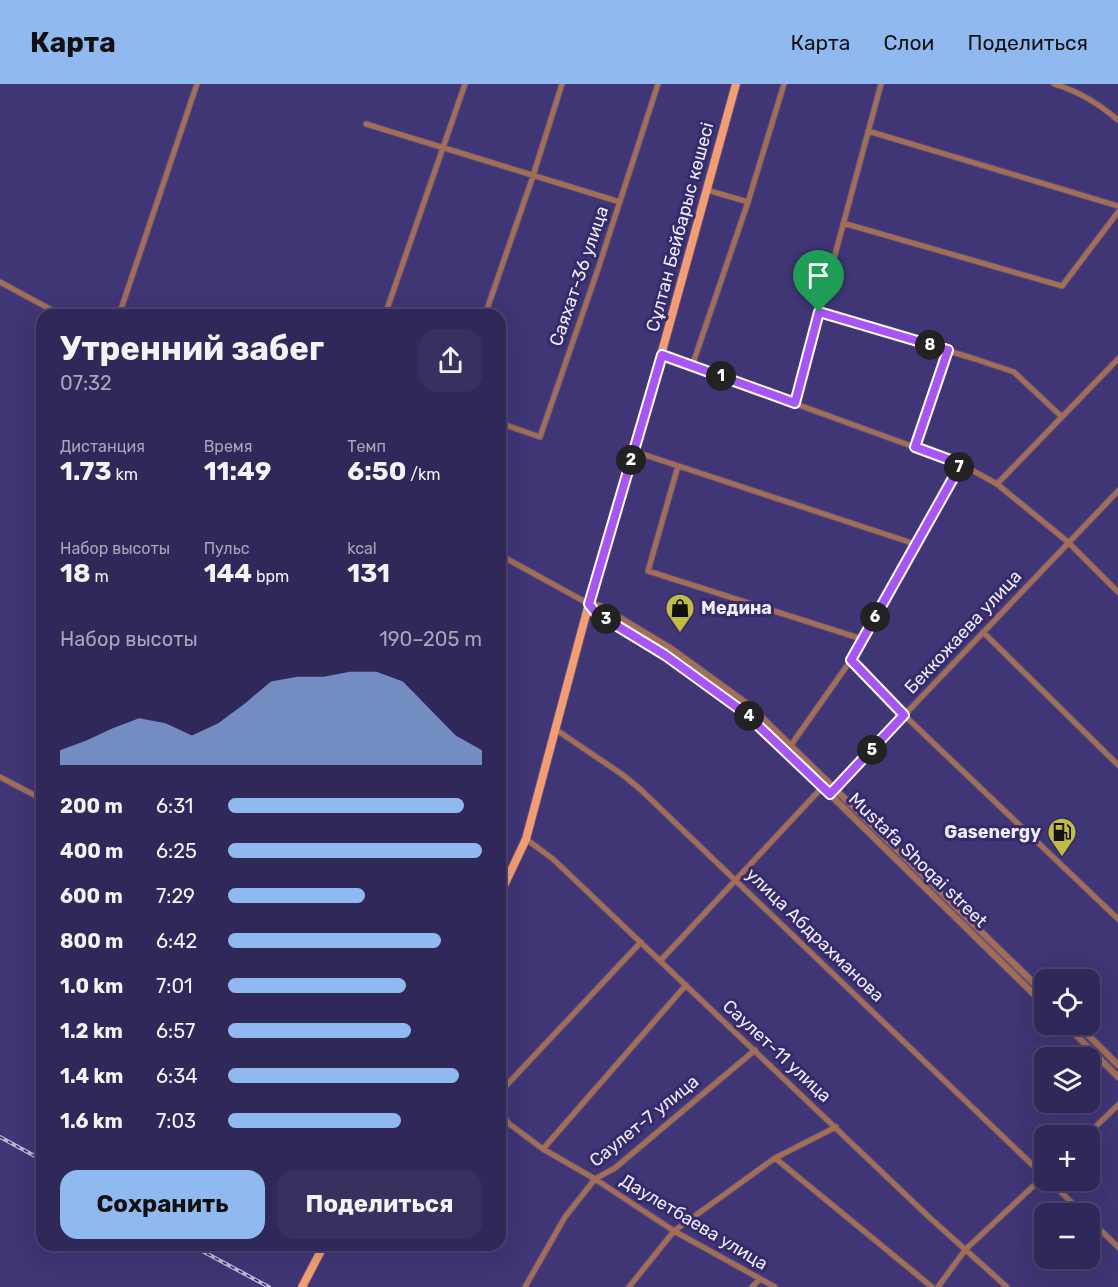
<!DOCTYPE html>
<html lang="ru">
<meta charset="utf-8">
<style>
body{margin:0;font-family:Rubik,sans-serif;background:#38305e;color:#f1f3f6;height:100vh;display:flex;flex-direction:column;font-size:22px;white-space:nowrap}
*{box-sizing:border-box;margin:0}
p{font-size:20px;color:#a8a6ba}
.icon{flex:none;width:33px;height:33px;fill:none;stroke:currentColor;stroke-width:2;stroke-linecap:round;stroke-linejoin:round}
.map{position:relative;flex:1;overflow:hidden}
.sheet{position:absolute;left:36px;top:225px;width:470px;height:942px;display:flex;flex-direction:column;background:#302858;border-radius:18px;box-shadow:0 6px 24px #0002,0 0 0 2px #4b446e}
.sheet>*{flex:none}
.controls{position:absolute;left:1034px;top:885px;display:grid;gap:12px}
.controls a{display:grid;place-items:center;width:66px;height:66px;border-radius:12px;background:#302858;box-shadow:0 6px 24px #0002,0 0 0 2px #4b446e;font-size:30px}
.pin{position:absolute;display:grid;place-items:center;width:51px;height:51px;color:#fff;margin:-62px -26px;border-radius:50% 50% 50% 0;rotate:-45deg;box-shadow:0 0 6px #0007}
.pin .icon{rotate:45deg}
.km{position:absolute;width:30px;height:30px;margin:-15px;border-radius:50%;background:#222;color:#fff;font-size:16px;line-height:30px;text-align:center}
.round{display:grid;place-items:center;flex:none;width:63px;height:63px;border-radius:18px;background:#38305e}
.overview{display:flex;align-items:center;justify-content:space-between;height:102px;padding:0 24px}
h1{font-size:33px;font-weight:700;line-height:45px}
.figures{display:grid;grid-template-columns:repeat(3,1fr);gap:9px;height:102px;padding:6px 24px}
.figures div{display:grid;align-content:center}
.figures b{font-size:26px;font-weight:700}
.figures small{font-size:16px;font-weight:400}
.figures p{font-size:16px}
.chart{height:168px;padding:12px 24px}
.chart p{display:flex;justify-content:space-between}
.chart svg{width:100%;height:108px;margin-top:6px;fill:#90b9f0;opacity:.7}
.action{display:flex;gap:12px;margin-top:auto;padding:12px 24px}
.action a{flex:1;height:69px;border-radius:18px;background:#90b9f0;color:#111;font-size:24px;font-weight:700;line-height:69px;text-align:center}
.action a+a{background:#38305e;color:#f1f3f6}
ul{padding:0 24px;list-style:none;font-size:20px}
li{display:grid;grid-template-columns:96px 72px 1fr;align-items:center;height:45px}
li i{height:15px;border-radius:8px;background:#90b9f0}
header{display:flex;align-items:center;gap:36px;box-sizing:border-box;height:84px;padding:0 30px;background:#90b9f0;color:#111}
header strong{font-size:28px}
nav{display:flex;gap:33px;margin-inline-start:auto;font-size:21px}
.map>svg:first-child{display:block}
</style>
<header>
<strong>Карта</strong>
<nav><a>Карта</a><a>Слои</a><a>Поделиться</a></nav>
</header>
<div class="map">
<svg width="1118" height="1203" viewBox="0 0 1118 1203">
<rect width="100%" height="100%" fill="#403575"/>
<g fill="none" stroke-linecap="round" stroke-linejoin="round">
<g stroke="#584f88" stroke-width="7">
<path id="minor" d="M1054,0C1079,7 1098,19 1118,36
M366,40L620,118
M868,47L1118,122
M707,106L748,118
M843,139L1062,202L1118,128
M0,198L61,231
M819,228L972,274L1014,288L1062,333
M119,231L197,0
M385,231L465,0
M485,231L532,95L562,0
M661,271L961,380L997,400L1068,458L1118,508
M692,282L748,118L784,0
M795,319L881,0
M500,339L540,353L597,188L658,0
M915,363L948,266
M633,367L915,460
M678,382L648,487L862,555
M997,400L1118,275
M500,471L589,520
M983,548L1118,681
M851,576L904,631L1118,835
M555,645L623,691L640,705L1044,1092L965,1166L938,1203
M791,661L851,576L961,380
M0,693L42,715
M829,710L1118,407
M526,755L553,775L929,1133L1007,1203
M661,876L828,697
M500,1010L502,1006L641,858
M500,1025L508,1039L543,1065L595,1095L674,1147L775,1203
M1086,1052L1118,1021
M543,1065L686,901
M775,1074L932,1203
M1049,1096L1083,1130
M1089,1135L1118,1163
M525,1203L565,1133L595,1095L615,1084L755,966
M629,1203L674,1147L775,1074L836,1043
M752,1203L760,1195"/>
</g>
<g stroke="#584f88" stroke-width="8">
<path id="tertiary" d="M589,520L596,529C653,563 711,599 761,643L1044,920
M589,520L600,522L670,564L750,622L1044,909
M1065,940L1118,993
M1077,940L1118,981"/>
</g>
<g stroke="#584f88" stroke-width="10">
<path id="primary" d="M500,810L526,755L588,523L661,271L736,0
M302,1203L324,1161"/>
</g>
<use href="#minor" stroke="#a36e52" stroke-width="5"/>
<use href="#tertiary" stroke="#a36e52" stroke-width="6"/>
<use href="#primary" stroke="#f49e70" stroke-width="8"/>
<g stroke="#bbb7d5" stroke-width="4">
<path id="rail" d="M0,1053L42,1076
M191,1161L269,1203"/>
</g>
<use href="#rail" stroke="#362a69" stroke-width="1.5" stroke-dasharray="4.5" stroke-linecap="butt"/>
</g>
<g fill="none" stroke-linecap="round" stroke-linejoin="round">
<g stroke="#fff" stroke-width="12">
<path id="route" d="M819,228L948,266L915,363L961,380L851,576L904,631L830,710L745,629L665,571L596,529L589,520L662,271L795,319Z"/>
</g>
<use href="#route" stroke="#a855f7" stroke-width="8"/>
</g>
<defs>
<g id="shop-pin" transform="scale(1.5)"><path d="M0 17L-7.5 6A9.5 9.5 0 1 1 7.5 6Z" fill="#c0be41" stroke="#362a69"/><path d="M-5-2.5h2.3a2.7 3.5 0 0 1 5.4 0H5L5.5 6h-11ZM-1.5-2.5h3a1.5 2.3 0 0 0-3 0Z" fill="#111"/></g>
<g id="fuel-pin" transform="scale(1.5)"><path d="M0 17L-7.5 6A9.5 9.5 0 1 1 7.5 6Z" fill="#c0be41" stroke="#362a69"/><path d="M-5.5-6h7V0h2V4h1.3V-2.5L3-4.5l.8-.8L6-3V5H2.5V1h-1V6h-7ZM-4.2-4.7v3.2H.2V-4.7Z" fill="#111"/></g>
</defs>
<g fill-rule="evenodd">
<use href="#shop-pin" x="680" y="524"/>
<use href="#fuel-pin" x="1062" y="748"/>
</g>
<g text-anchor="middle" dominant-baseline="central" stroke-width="6" stroke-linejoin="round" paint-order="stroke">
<g font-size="18" fill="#edecfc" stroke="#362a69">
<text transform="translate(680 143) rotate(-75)">Сұлтан Бейбарыс көшесі</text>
<text transform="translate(579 192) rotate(-71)">Саяхат-36 улица</text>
<text transform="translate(963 548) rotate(-47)">Беккожаева улица</text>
<text transform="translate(918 776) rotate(44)">Mustafa Shoqai street</text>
<text transform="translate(815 851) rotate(44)">улица Абдрахманова</text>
<text transform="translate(777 967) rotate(43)">Саулет-11 улица</text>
<text transform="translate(644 1037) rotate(-39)">Саулет-7 улица</text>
<text transform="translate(694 1138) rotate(31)">Даулетбаева улица</text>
</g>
<g font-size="18" font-weight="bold" fill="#edecfc" stroke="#362a69" text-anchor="start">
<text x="701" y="524">Медина</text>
<text x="1041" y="748" text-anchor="end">Gasenergy</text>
</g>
</g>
</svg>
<div class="controls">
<a><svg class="icon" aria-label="locate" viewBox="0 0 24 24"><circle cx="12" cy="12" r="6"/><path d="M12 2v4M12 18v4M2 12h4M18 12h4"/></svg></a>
<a><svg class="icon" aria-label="layers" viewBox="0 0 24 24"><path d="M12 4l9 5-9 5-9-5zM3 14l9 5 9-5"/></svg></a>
<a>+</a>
<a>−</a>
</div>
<div class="pin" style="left:819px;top:228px;background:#1e9e55"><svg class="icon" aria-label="arrive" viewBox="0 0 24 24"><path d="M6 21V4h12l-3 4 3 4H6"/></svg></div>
<b class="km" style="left:721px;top:292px">1</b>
<b class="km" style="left:631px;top:376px">2</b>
<b class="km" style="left:606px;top:535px">3</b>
<b class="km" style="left:749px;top:632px">4</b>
<b class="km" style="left:872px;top:666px">5</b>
<b class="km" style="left:875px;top:533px">6</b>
<b class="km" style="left:959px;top:383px">7</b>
<b class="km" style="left:930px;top:261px">8</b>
<section class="sheet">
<div class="overview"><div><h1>Утренний забег</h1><p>07:32</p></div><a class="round"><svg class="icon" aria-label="share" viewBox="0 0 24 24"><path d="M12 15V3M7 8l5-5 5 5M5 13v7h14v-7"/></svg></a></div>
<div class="figures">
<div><p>Дистанция</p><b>1.73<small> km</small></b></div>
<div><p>Время</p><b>11:49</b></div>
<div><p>Темп</p><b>6:50<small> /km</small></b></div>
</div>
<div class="figures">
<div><p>Набор высоты</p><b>18<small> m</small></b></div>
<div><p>Пульс</p><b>144<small> bpm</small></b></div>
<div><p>kcal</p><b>131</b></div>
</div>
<div class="chart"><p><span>Набор высоты</span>190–205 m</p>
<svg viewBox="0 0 160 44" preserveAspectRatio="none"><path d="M0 44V38L10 34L20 29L30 25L40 27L50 32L60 27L70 19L80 10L90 8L100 8L110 6L120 6L130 10L140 21L150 32L160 38V44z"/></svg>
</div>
<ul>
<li><b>200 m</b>6:31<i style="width:93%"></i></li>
<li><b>400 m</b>6:25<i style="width:100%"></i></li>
<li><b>600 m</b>7:29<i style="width:54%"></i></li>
<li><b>800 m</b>6:42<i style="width:84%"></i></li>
<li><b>1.0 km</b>7:01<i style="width:70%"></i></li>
<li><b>1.2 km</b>6:57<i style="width:72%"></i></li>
<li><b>1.4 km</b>6:34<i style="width:91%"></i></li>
<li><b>1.6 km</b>7:03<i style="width:68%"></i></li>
</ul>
<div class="action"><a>Сохранить</a><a>Поделиться</a></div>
</section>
</div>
